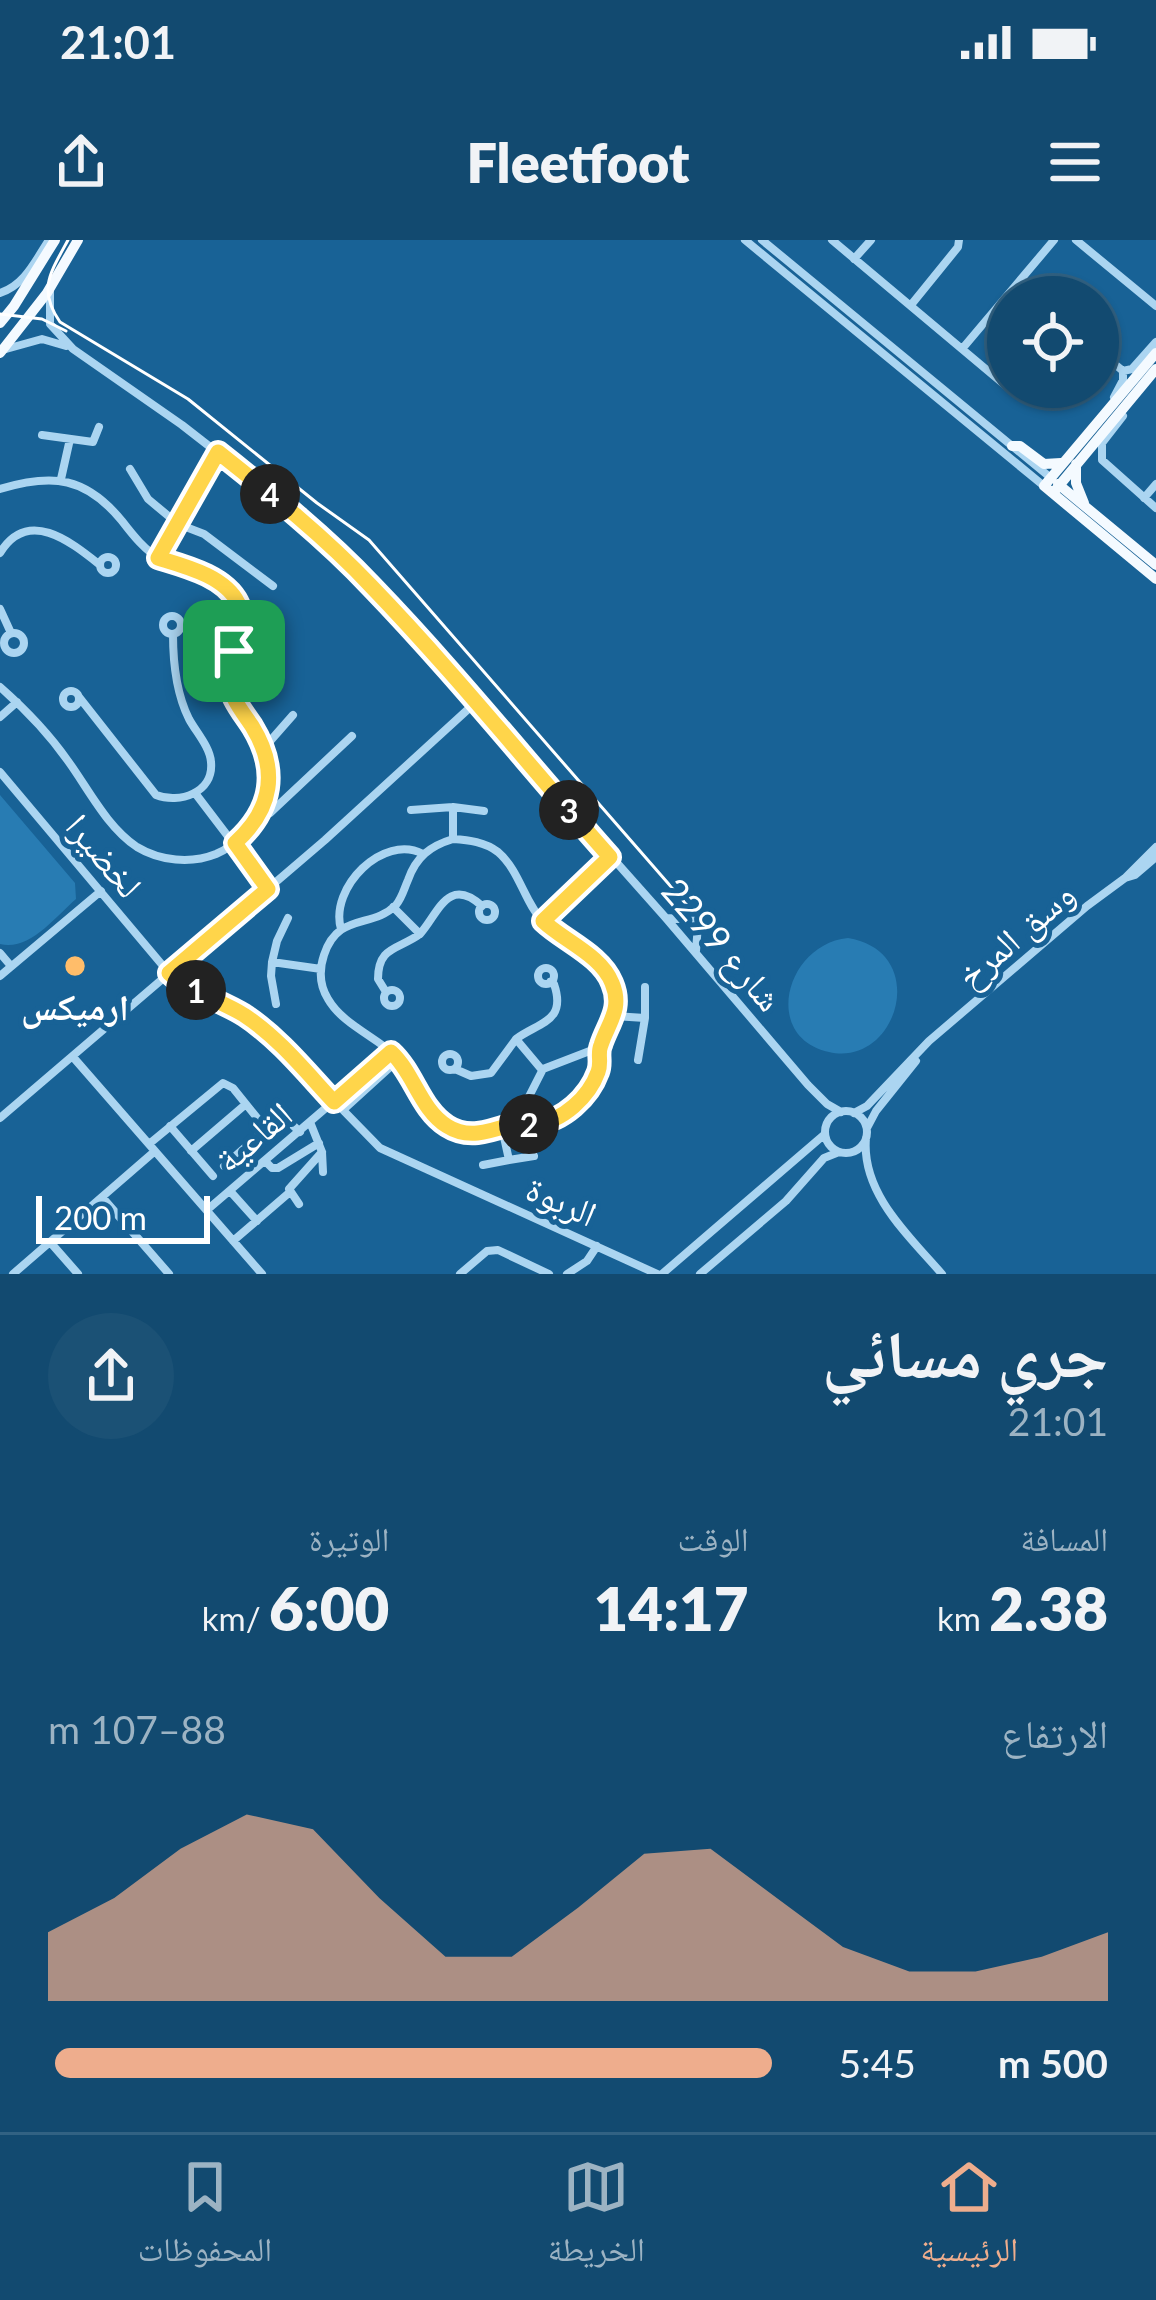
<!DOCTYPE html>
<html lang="ar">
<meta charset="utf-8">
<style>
body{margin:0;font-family:Lato,"Noto Naskh Arabic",sans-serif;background:#1b5175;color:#f1f3f6;direction:rtl;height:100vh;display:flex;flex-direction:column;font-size:45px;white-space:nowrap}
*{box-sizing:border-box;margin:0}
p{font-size:39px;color:#9cb3c3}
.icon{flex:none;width:66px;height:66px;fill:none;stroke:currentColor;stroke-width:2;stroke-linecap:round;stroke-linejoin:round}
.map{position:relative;height:1034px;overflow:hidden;direction:ltr}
.panel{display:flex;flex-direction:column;background:#124a70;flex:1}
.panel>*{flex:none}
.controls{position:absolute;left:987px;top:36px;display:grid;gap:24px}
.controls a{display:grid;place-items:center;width:132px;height:132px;border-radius:50%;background:#124a70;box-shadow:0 3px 9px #0004,0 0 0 3px #316283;font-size:60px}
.scale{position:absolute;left:36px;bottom:30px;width:174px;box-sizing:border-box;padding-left:12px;border:6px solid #fff;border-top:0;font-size:33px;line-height:42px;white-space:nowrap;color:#fff;-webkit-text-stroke:9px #186296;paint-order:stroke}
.pin{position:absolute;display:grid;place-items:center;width:102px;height:102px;color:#fff;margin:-51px;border-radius:24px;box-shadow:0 6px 18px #0006}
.km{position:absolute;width:60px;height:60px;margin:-30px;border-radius:50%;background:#222;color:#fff;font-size:33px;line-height:60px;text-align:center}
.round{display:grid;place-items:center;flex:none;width:126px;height:126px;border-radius:63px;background:#1b5175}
.overview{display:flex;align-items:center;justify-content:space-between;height:204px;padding:0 48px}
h1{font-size:66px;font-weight:800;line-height:90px}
.metrics{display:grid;grid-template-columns:repeat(3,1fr);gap:18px;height:204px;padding:12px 48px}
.metrics div{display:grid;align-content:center}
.metrics b{font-size:60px;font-weight:800}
.metrics small{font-size:33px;font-weight:400}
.metrics p{font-size:33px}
.chart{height:336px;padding:24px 48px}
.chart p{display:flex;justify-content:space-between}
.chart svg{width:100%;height:216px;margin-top:12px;fill:#eead8d;opacity:.7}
ul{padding:0 48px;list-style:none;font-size:39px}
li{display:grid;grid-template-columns:192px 144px 1fr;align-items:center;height:90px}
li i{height:30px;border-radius:15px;background:#eead8d}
.status{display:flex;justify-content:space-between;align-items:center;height:84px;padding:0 60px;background:#124a70;direction:ltr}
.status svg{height:33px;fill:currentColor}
header{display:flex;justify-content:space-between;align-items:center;height:156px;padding:0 48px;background:#124a70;font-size:54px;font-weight:800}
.tab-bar{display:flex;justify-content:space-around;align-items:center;height:168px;border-top:3px solid #316283;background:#124a70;font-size:33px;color:#9cb3c3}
.tab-bar a{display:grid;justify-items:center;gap:6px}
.tab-bar .selected{color:#eead8d}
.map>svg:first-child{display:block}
</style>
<div class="status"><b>21:01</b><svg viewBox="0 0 49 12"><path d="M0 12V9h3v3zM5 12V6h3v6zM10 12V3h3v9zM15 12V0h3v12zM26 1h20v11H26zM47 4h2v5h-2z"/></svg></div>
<header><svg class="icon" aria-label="menu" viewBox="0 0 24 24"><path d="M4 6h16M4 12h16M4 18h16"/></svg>Fleetfoot<svg class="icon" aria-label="share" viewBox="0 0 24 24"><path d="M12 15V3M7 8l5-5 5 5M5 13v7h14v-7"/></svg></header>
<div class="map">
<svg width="1156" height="1034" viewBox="0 0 1156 1034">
<rect width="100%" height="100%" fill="#186296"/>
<path fill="#287cb3" d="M0,555L75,643L76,659C54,678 30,711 0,704Z
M848,698C932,712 897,828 829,812C761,797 786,704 848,698Z"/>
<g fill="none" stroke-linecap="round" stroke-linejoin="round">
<path stroke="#abd5f1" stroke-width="8" d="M745,0L1044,246
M762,0L1051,238
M832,0L1012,151L1026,154L1038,147
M1076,0L1156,66
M854,19L871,0
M1018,44L1034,57
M50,50V84L73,109L182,185L268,252L370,345L665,677L808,845L827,864L841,872
M0,53C25,45 35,21 49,0
M911,65L958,7L959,0
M6,109L42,99L66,106
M962,109L1054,0
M1098,110L1123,131
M1123,131L1132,129L1156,102
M1114,157L1123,140V131
M1123,176L1102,203V220L1156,268
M42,195L93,202L99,187
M130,229L148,259L178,284L204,294L273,346
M61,239L70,199
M0,249C53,233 86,237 122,281C132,294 146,312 161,319C186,331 225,334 239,364C251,388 226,418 230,444C233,465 250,481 260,500C282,543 259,595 216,614C191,624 160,621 137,607C107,587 89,550 68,521C49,494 25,469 0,447
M1144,258L1156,244
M0,313C28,267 71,302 100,325
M100 325a8 8 0 1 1 16 0a8 8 0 1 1-16 0Z
M158,318L218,212
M0,369L11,393
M163 385a9 9 0 1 1 18 0a9 9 0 1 1-18 0Z
M242,380L261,391
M4 403a10 10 0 1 1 20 0a10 10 0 1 1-20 0Z
M63 459a8 8 0 1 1 16 0a8 8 0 1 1-16 0Z
M79,457L156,555C179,564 214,553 211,522C210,507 196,492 189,479C176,453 173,423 173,394
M0,477L17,462
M264,508L293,475
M0,532L169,733L178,741L222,762L262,787L380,908L657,1034
M195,553L268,649
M453,567L484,571
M411,570L453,567V599
M262,574L270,573L352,496
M453,599C469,600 485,602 498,612C520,631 524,662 544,683C566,705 611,719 616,754C618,774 608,791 600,807L543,829L516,882C495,891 475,898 454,889C423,876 419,840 398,818C377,797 343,785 328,759C320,746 319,730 324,715C338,672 372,689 396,665C402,658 404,649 408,640C416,617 430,606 453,599Z
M1126,637L1156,607
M479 672a8 8 0 1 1 16 0a8 8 0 1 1-16 0Z
M667,678L694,680
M543,681L610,617
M341,689C329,648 383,593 423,614
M420,694C438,674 448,635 482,666
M696,711L698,684
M0,713L11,726
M272,722L277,701L288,678
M538 736a8 8 0 1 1 16 0a8 8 0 1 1-16 0Z
M0,736L101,651
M384 758a8 8 0 1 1 16 0a8 8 0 1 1-16 0Z
M386,752L378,739C378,706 398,710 420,694L393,667
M276,764L271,736L272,722L321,729
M614,776L645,778L638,820
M645,778V747
M516,799C539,782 567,782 554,744L550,742
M442 822a8 8 0 1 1 16 0a8 8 0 1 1-16 0Z
M73,817L262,1034
M455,829L471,836L491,833L516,799L542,830
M343,870L399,819
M825 892a21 21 0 1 1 42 0a21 21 0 1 1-42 0Z
M854,873L867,866L929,801L1087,666L1125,638L1135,635L1156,617
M0,878L325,600L476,462
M310,882L322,912L323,932
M516,882L543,883L563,874L574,865L597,836L600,807
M170,886L213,936
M867,888L876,871L916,821
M866,898C861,953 909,996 942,1034
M149,904L223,843L233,848L258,879
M191,911L246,864
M509,920L534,916
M265,921L272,928H278L319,903
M483,925L509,920L502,888
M224,926L282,875L300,892
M230,951L257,981
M102,957L169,1034
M299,964L289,949L322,912
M207,970L391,812
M233,1001L290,952
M50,1002L78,1034
M13,1034L155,911
M460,1034L487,1011L498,1010L549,1034
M567,1034L587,1021L597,1006
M662,1034L825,894
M700,1034L786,961L824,918L839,912"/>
<path stroke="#f4faff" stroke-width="10" d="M0,83L14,66L55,0
M0,113L47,53L78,0
M1156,113L1044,246L1156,339
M1012,206H1020L1044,224L1061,223
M1076,224V243L1084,263
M1058,244L1156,325
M1053,253L1156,129"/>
<path stroke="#fff" stroke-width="3" d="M68,0C51,32 37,49 60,82L188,159L317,263L369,300L687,665
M0,74L42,79L66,91"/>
</g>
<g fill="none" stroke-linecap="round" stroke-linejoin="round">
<g stroke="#fff" stroke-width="24">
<path id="route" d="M218,212C271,254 325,297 371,346C455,433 530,527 610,617L543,681C564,701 601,715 612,743C623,769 608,783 601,805C597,814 602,822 598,832C589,857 563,881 536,884C526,885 519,882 509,885C488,892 467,899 447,886C420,869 414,833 391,812L334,862C306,832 279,798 244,775C220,760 189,752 169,733L268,649L235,603C273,569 279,530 252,486C242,471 228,455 229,436C230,413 250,386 238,363C225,336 184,326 158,318Z"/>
</g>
<use href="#route" stroke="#ffd54a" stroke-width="15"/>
</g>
<circle fill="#ffbd6a" stroke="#186296" stroke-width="4.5" cx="75" cy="726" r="12"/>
<g text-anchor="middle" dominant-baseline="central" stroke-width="10" stroke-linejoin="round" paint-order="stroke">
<g font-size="36" fill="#fff" stroke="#186296">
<text transform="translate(105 615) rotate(50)">لخضيرا</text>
<text transform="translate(1015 694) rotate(-41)">وسق المرخ</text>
<text transform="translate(723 704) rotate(49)">شارع 2299</text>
<text transform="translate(253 896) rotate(-40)">القاعية</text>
<text transform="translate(562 960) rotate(24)">الربوة</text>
</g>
<g font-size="36" font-weight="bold" fill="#fff" stroke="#186296">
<text x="75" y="766">ارميكس</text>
</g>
</g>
</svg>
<div class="controls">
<a><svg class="icon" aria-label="locate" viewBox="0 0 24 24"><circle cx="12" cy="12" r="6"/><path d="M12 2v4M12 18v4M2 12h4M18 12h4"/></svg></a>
</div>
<div class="scale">200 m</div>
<div class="pin" style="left:234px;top:411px;background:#1e9e55"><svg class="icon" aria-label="arrive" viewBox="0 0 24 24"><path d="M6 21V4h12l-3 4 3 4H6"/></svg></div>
<b class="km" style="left:196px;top:750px">1</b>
<b class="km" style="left:529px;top:884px">2</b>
<b class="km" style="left:569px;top:570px">3</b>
<b class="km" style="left:270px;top:254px">4</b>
</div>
<section class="panel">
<div class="overview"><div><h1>جري مسائي</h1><p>21:01</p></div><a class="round"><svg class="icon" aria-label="share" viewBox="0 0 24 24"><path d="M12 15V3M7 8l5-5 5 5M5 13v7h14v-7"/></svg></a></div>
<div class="metrics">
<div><p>المسافة</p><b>2.38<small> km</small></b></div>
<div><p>الوقت</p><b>14:17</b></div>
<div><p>الوتيرة</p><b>6:00<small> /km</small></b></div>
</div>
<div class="chart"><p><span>الارتفاع</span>88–107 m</p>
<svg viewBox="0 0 160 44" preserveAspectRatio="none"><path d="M0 44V30L10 23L20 13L30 6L40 9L50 23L60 35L70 35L80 25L90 14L100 13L110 23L120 33L130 38L140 38L150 35L160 30V44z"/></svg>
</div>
<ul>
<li><b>500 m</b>5:45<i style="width:99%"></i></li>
</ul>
</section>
<nav class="tab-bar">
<a class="selected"><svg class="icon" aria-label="home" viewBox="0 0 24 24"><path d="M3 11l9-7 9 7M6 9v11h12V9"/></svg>الرئيسية</a>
<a><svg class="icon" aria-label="map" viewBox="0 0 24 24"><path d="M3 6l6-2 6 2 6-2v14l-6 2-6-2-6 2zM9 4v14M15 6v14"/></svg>الخريطة</a>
<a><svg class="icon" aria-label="saved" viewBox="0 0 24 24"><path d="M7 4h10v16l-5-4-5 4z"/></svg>المحفوظات</a>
</nav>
